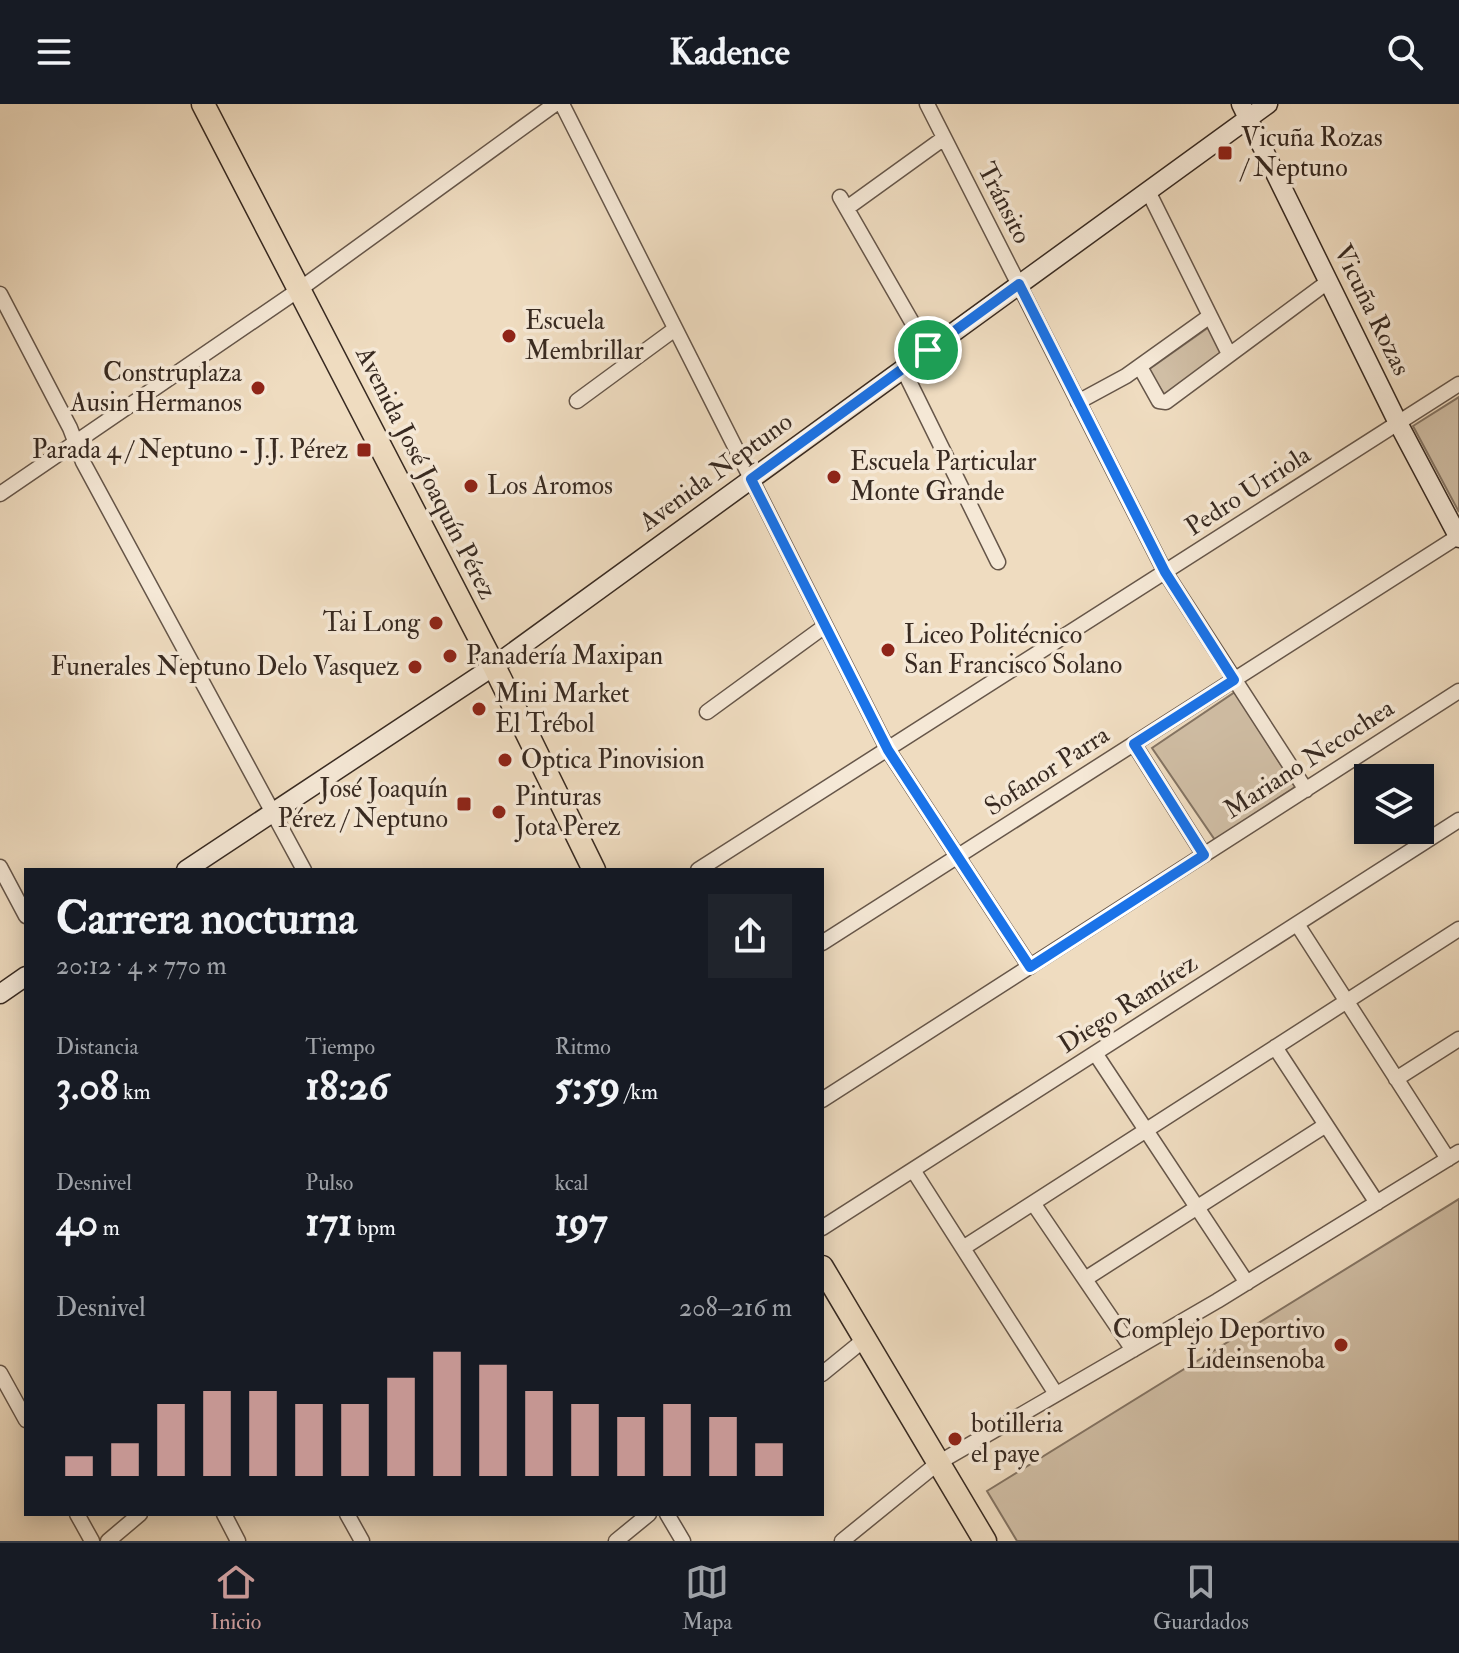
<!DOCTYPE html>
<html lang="es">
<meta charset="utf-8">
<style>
body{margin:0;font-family:"IM FELL Double Pica",serif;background:#20242c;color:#f1f3f6;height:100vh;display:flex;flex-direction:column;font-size:30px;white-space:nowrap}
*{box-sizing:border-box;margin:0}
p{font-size:26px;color:#9ea1a6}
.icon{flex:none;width:44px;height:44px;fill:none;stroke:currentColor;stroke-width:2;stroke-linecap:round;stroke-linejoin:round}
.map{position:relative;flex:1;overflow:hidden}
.panel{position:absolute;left:24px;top:764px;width:800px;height:648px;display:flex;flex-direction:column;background:#171b24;border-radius:0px;box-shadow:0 4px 20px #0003}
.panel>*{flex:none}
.fabs{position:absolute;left:1354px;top:660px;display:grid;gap:16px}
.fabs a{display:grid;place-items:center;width:80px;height:80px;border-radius:0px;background:#171b24;box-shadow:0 4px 20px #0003;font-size:40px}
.pin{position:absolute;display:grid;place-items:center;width:68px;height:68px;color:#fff;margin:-34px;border:4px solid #fff;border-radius:50%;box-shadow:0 2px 8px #0007}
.round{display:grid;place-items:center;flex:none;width:84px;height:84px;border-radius:0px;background:#20242c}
.headline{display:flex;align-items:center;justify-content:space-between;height:136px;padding:0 32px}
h1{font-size:44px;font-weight:700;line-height:60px}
.stats{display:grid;grid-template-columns:repeat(3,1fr);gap:12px;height:136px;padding:8px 32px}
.stats div{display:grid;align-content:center}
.stats b{font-size:40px;font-weight:700}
.stats small{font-size:22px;font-weight:400}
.stats p{font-size:22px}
.chart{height:224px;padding:16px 32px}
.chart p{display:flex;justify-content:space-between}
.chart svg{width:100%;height:144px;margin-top:8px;stroke:#c59692;stroke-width:6}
header{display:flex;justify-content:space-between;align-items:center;height:104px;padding:0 32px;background:#171b24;font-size:36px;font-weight:700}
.dock{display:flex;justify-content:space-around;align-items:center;height:112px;border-top:2px solid #363941;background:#171b24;font-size:22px;color:#9ea1a6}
.dock a{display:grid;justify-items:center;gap:4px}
.dock .selected{color:#c59692}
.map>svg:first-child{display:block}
</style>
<header><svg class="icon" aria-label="menu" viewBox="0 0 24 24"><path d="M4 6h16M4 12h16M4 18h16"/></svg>Kadence<svg class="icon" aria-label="search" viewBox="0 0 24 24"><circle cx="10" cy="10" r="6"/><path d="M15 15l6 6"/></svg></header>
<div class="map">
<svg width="1459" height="1437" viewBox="0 0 1459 1437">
<rect width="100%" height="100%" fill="#efdcc0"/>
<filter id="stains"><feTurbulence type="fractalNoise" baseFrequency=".0025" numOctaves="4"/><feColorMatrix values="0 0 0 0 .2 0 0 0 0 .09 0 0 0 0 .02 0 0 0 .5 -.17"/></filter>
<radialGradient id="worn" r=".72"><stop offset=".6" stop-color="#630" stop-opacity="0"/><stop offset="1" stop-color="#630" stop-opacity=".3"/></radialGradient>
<path fill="#d0bea5" stroke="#847463" stroke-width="2" d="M1209,223L1224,250L1166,293L1148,266Z
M1459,293V408L1413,322Z
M1235,588L1295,683L1215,736L1152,644Z
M1459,1095V1437H1017L987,1387Z"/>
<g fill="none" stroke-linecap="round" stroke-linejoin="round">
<g stroke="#665649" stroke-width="17">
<path id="street" d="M562,0L888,646L1030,863
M927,0L1165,468L1306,686
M1148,87L1229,250
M840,93L928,246
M847,104L944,34
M0,190L70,324L83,358L304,766
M1140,263L1159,297L1166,298L1329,177
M903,265L998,458
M577,297L675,225
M1078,298L1126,272L1210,212
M0,390L300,185L555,0
M707,608L825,522
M1134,640L1204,751
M0,763L26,812
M698,766L1459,280
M1297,820L1448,1055
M822,839L1459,432
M1275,943L1377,1099
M1095,949L1247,1179
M1396,975L1459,935
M822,996L1459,587
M913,1066L1056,1290
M1033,1099L1133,1246
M822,1124L1459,716
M963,1144L1459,825
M1085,1175L1326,1021
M0,1269L26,1316
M822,1270L865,1235
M77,1410L92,1437
M224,1410L238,1437
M347,1410L362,1437
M667,1410L683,1437
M108,1437L140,1410
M616,1437L649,1410
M842,1437L938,1359L1217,1197L1459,1048"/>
</g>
<g stroke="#382a21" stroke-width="21">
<path id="secondary" d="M1241,0L1398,319L1459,434
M186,766L494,562L1268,0
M0,890L26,872"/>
</g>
<g stroke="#382a21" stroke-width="25">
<path id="primary" d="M203,0L494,562L594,766
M822,1163L985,1437"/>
</g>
<use href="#street" stroke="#f5e8d6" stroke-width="14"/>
<use href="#secondary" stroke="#f5e8d6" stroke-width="18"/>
<use href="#primary" stroke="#efdcc0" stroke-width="22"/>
</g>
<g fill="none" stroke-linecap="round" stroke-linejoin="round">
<g stroke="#fff" stroke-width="16">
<path id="route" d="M1019,180L1165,468L1234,576L1134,640L1204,751L1030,863L888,646L751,375Z"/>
</g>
<use href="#route" stroke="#1a73e8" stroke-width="10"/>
</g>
<g fill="#8f2418" stroke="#f5e8d6" stroke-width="3">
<rect x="1217" y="41" width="16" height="16" rx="4"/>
<circle cx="509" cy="232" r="8"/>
<circle cx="258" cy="284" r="8"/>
<rect x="356" y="338" width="16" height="16" rx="4"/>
<circle cx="834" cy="373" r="8"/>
<circle cx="471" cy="382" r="8"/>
<circle cx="436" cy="519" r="8"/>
<circle cx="888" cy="546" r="8"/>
<circle cx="450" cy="552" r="8"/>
<circle cx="415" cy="563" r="8"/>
<circle cx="479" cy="605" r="8"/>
<circle cx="505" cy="656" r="8"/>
<rect x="456" y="692" width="16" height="16" rx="4"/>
<circle cx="499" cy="708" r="8"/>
<circle cx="1341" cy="1241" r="8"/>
<circle cx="955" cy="1335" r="8"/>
</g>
<g text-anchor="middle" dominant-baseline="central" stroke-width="7" stroke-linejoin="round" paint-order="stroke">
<g font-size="26" fill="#382a21" stroke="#f5e8d6" text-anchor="start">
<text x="1241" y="34">Vicuña Rozas<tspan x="1241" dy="30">/ Neptuno</tspan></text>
<text x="525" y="217">Escuela<tspan x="525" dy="30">Membrillar</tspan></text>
<text x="242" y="269" text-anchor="end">Construplaza<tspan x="242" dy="30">Ausin Hermanos</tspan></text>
<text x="348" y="346" text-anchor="end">Parada 4 / Neptuno - J.J. Pérez</text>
<text x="850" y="358">Escuela Particular<tspan x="850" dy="30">Monte Grande</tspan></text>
<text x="487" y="382">Los Aromos</text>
<text x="420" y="519" text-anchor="end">Tai Long</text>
<text x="904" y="531">Liceo Politécnico<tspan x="904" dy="30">San Francisco Solano</tspan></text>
<text x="466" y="552">Panadería Maxipan</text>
<text x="399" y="563" text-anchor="end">Funerales Neptuno Delo Vasquez</text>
<text x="495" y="590">Mini Market<tspan x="495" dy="30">El Trébol</tspan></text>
<text x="521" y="656">Optica Pinovision</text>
<text x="448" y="685" text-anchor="end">José Joaquín<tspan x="448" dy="30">Pérez / Neptuno</tspan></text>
<text x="515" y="693">Pinturas<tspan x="515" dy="30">Jota Perez</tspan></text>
<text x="1325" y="1226" text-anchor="end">Complejo Deportivo<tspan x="1325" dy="30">Lideinsenoba</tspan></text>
<text x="971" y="1320">botilleria<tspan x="971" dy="30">el paye</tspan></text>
</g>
<g font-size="26" fill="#382a21" stroke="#f5e8d6">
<text transform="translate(1004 99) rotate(63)">Tránsito</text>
<text transform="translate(1372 206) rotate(64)">Vicuña Rozas</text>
<text transform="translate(716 368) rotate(-36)">Avenida Neptuno</text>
<text transform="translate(426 369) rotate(63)">Avenida José Joaquín Pérez</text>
<text transform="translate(1248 387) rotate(-33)">Pedro Urriola</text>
<text transform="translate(1309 655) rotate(-33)">Mariano Necochea</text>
<text transform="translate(1047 667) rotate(-33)">Sofanor Parra</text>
<text transform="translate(1128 900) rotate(-33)">Diego Ramírez</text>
</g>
</g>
<rect width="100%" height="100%" filter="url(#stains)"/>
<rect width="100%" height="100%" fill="url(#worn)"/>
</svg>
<div class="fabs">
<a><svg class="icon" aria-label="layers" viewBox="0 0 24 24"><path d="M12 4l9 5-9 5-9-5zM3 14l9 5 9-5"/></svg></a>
</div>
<div class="pin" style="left:928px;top:246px;background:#1e9e55"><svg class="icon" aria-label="arrive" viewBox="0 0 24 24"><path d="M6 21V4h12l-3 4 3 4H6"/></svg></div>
<section class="panel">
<div class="headline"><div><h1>Carrera nocturna</h1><p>20:12 · 4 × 770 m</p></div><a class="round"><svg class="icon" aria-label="share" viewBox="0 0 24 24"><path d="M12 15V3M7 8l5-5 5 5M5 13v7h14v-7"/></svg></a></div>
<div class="stats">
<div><p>Distancia</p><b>3.08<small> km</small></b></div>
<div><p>Tiempo</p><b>18:26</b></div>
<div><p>Ritmo</p><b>5:59<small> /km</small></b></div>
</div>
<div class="stats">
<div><p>Desnivel</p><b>40<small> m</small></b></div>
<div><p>Pulso</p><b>171<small> bpm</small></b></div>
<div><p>kcal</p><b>197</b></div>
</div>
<div class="chart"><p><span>Desnivel</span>208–216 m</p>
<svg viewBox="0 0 160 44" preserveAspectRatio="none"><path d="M5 44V38M15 44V34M25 44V22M35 44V18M45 44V18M55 44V22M65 44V22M75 44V14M85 44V6M95 44V10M105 44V18M115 44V22M125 44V26M135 44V22M145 44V26M155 44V34"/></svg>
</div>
</section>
</div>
<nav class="dock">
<a class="selected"><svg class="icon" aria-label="home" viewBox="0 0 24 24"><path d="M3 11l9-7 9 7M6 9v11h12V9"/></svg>Inicio</a>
<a><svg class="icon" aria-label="map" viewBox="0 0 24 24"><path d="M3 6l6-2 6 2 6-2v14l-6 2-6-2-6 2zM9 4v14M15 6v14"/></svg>Mapa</a>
<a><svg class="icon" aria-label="saved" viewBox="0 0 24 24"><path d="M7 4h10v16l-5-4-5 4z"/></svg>Guardados</a>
</nav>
